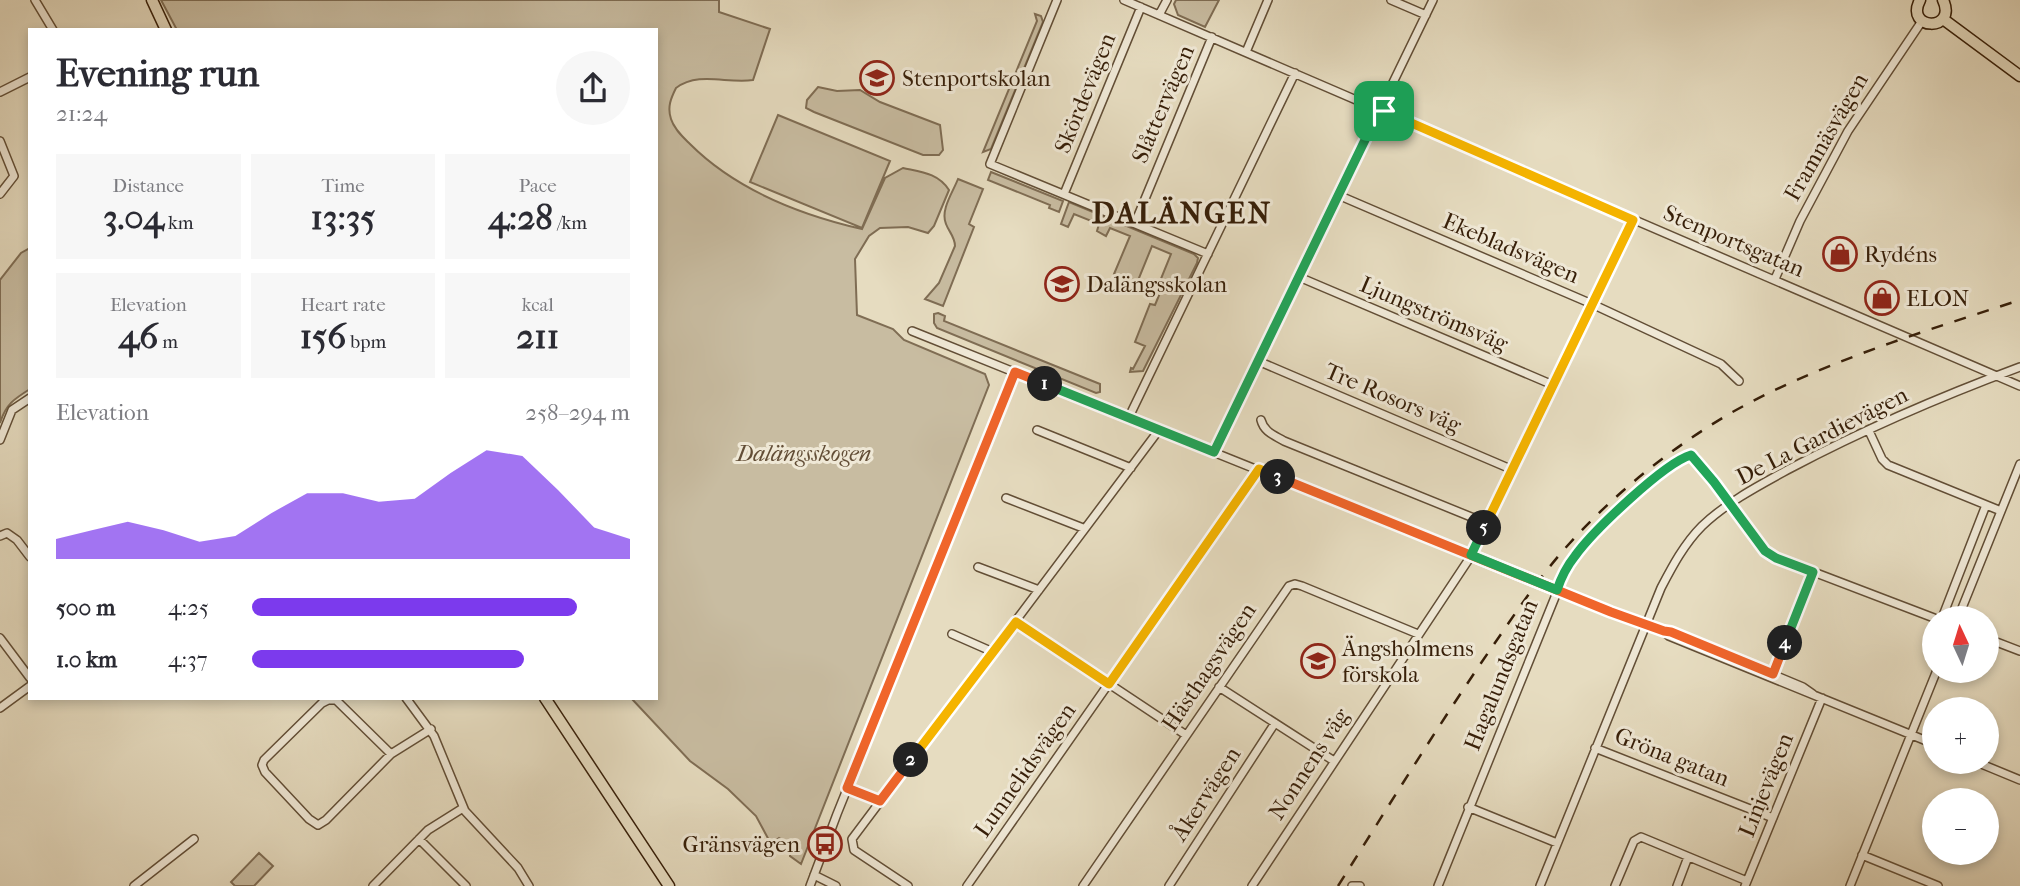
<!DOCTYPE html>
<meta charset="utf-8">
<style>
body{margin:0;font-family:"IM FELL French Canon",serif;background:#f7f7f7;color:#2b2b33;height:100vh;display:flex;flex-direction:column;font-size:26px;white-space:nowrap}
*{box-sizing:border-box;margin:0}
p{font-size:23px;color:#7c7c81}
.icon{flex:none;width:38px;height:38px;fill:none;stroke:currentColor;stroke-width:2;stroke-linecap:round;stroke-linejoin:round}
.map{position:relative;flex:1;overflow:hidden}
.panel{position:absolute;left:28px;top:28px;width:630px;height:672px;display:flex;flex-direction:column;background:#fff;border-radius:0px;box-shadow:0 4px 10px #0003}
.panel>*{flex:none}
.needle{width:46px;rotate:356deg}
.fabs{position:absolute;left:1922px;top:606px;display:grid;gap:14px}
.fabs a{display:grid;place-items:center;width:77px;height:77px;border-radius:50%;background:#fff;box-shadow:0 4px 10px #0003;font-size:35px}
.pin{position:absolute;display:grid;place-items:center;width:60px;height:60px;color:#fff;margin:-30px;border-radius:14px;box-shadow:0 4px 10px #0006}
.km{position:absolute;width:35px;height:35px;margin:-18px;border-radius:50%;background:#222;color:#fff;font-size:19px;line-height:35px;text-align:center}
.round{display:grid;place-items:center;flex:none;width:74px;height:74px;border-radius:37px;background:#f7f7f7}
.headline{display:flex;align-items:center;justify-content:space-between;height:119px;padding:0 28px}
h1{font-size:38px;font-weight:700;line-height:52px}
.metrics{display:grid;grid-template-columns:repeat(3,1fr);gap:10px;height:119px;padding:7px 28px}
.metrics div{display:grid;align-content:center;border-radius:0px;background:#f7f7f7;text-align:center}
.metrics b{font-size:35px;font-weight:700}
.metrics small{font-size:19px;font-weight:400}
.metrics p{font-size:19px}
.chart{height:196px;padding:14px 28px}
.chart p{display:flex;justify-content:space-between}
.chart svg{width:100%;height:126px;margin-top:7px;fill:#7c3aed;opacity:.7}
ul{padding:0 28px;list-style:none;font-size:23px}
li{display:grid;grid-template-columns:112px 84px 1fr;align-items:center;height:52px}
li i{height:18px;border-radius:9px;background:#7c3aed}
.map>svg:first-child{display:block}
</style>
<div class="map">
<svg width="2020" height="886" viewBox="0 0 2020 886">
<rect width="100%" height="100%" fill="#e6dcc0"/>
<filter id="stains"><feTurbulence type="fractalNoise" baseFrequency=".00286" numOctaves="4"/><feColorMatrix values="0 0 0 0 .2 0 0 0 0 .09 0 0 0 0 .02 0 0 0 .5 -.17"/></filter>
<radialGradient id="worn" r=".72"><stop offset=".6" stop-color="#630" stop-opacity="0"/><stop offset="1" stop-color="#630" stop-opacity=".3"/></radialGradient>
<path fill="#c8bca1" stroke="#7f6d54" stroke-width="2" d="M161,0H719V12L770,29L753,80C727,84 699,71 676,88C671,98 667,107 671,119C674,129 683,137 690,144C735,189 801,215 862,229L885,178L903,168C921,172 938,173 949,190L934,226L928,233L908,227L880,228L869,236L855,259L857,315L893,329L904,340L985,374L989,385L801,864L790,856L792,846L779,838L771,844L756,816L728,789L690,761L631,698H656V30H177Z
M1176,0H1219L1205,27L1178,15L1174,4Z
M1035,14L1041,16L1043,22L991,149L983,152L1037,21Z
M818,87L837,91L860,90L880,102L940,125L943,150L939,155H923L814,112L806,108L807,100Z
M778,115L890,161L862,228L750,182Z
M991,172L1063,201L1059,212L1049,208L1050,205L988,180Z
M958,179L983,189L969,224L974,227L943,306L925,299L939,283L955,246C955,237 949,232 946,224C940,210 953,192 958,179Z
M1069,202L1194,254L1198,258L1197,263L1143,371L1130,372L1131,368L1133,369L1145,346L1135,342L1150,304L1155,305L1160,293L1156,291L1171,254L1152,246L1137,283L1114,274L1130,236L1110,228L1106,236L1097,231L1099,224L1074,214L1068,227L1061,224Z
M30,248V389C14,399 6,404 0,423V280L21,253Z
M938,313L945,316L944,321L1100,384V392L1096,393L937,328L934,323V314Z
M259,853L273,866L254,886H235L231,882Z"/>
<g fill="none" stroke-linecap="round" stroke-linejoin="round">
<g stroke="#624e36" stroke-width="10">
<path id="minor" d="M35,0L53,30
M1057,0L990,164L1208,254
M1124,0L2020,386
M1391,0L1426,15
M1159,15L1167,0
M1246,52L1268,0
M0,92L30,77
M0,141L14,176L0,194
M1064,194L1141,7
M1338,195L1592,304L1721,364L1739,381
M1135,223L1212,37
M1299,277L1553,385
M1775,279L1800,221L1848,131L1922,21
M912,331L1611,612L1663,631L1671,632L1803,687L1813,694
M1258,361L1513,470
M1129,417L1295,73
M1261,420C1264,432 1274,435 1284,441L1486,523
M1037,430L1131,468
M1869,431L1882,459L1888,465L2001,511
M0,440L12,410L30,398
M1214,452L1433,0
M1006,498L1083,528
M0,536L7,533L17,540L30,557
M978,567L1039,590
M1942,618L1986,505
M1958,618L2020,464
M1016,622L1186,735
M1664,632L1669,636L1934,744
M952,634L993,652
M0,638L30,678
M1986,638L2020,651
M1773,674L1813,572
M1219,687L1334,761
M406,698L434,736L465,811L518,868L529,886
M0,708L30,686
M1595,748L1773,818
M391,754L336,700H328L322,703L264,760L262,765L265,772L309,819L318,825L326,820L391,754L431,729
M1974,761L2020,780
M847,788L880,801
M1468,807L1557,843
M419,839L466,886
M1862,855L1938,886
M814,875L836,886
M134,886L194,839
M373,886L428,830L463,808
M810,886L837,814L1015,372
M908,886L854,850L852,839L1159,430
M967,886L1259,469
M1083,886L1289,586L1295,584L1302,586L1418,634
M1169,886L1275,723
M1252,886L1471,556L1633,220
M1352,886H1360
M1438,886L1568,565C1598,520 1645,485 1688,455L1695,457L1769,555L1934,618
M1540,886L1661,588C1672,567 1684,544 1702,526C1727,502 1760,485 1791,468C1865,429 1942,396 2020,367
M1615,886L1634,841L1641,837L1747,881
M1677,886L1688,857
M1745,886L1822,698
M1850,886L1937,670"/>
</g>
<g stroke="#361e08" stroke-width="13">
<path id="major" d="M152,0L166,30
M1920,0C1904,31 1958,32 1943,0
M1943,19L2020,76
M545,698L669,886"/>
</g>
<use href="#minor" stroke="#efe8d6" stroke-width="7"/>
<use href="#major" stroke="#e6dcc0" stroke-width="10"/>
<path stroke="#361e08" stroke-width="2.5" stroke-dasharray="12 12" stroke-linecap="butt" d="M1338,886C1388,807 1437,727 1490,650C1515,614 1539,577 1569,544C1615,493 1670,449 1729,414C1819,363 1922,332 2020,300"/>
</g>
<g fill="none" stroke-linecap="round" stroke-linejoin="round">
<g stroke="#fff" stroke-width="14">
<path id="split-1" d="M1045,384L1214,452L1380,109L1384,111"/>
</g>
<g stroke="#fff" stroke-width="14">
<path id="split-2" d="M911,760L880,801L847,788L1015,372L1045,384"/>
</g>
<g stroke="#fff" stroke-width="14">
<path id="split-3" d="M911,760L1016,622L1109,684L1259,469L1278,477"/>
</g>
<g stroke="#fff" stroke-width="14">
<path id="split-4" d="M1278,477L1611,612L1664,631L1671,632L1773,674L1785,643"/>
</g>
<g stroke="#fff" stroke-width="14">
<path id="split-5" d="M1484,528L1471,555L1557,590C1561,578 1567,566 1575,556C1593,531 1664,463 1691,455L1714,482L1765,551L1776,558L1813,572L1785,643"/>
</g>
<g stroke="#fff" stroke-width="14">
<path id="split-6" d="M1384,111L1633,220L1484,528"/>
</g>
<use href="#split-1" stroke="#22a559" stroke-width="9"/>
<use href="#split-2" stroke="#f0652b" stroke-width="9"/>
<use href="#split-3" stroke="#f5b400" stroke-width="9"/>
<use href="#split-4" stroke="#f0652b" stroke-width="9"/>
<use href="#split-5" stroke="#22a559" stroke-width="9"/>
<use href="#split-6" stroke="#f5b400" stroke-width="9"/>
</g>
<defs>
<g id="school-ring" transform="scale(1.75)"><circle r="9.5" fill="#efe8d6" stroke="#8f2418" stroke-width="1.5"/><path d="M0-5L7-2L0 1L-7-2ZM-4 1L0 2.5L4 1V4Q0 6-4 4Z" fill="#8f2418"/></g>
<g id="shop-ring" transform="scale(1.75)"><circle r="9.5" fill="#efe8d6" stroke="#8f2418" stroke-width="1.5"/><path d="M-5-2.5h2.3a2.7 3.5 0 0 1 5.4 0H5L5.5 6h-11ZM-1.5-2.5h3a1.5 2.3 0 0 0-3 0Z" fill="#8f2418"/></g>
<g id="bus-ring" transform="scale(1.75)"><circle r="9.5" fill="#efe8d6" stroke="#8f2418" stroke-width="1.5"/><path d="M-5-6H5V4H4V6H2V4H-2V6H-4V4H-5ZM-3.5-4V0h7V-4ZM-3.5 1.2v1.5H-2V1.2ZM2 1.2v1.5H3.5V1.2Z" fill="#8f2418"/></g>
</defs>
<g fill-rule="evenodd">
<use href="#school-ring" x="877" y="78"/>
<use href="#shop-ring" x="1840" y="254"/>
<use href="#school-ring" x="1062" y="284"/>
<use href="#shop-ring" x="1882" y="298"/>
<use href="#school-ring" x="1318" y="661"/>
<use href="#bus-ring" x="825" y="844"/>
</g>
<g text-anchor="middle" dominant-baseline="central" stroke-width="6" stroke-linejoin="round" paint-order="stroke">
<g font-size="23" fill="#361e08" stroke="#efe8d6" text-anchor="start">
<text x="902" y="78">Stenportskolan</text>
<text x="1864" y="254">Rydéns</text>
<text x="1086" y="284">Dalängsskolan</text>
<text x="1906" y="298">ELON</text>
<text x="1342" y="648">Ängsholmens<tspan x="1342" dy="26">förskola</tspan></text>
<text x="800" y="844" text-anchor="end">Gränsvägen</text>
</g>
<g font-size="23" fill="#361e08" stroke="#efe8d6">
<text transform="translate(1085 93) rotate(-68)">Skördevägen</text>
<text transform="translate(1163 104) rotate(-67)">Slåttervägen</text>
<text transform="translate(1826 137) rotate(-60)">Framnäsvägen</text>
<text transform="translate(1734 241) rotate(23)">Stenportsgatan</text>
<text transform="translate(1511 248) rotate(23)">Ekebladsvägen</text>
<text transform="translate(1434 314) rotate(23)">Ljungströmsväg</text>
<text transform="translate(1393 398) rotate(23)">Tre Rosors väg</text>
<text transform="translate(1822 436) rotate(-27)">De La Gardievägen</text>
<text transform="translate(1209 667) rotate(-56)">Hästhagsvägen</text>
<text transform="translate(1501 675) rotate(-68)">Hagalundsgatan</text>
<text transform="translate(1672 757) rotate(22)">Gröna gatan</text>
<text transform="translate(1309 764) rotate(-57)">Nonnens väg</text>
<text transform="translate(1025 770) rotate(-55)">Lunnelidsvägen</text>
<text transform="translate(1766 785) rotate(-68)">Linjevägen</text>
<text transform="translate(1206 794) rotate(-57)">Åkervägen</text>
</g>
<g font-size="23" font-style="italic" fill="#624d36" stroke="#efe8d6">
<text x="804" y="453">Dalängsskogen</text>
</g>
<g font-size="30" font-weight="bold" letter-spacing="2" fill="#361e08" stroke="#efe8d6">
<text x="1182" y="213">DALÄNGEN</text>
</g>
</g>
<rect width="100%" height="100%" filter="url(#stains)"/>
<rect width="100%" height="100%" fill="url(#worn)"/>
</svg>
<div class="fabs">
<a><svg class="needle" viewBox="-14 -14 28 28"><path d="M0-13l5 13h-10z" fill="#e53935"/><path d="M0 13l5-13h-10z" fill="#7c7c81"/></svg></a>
<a>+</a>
<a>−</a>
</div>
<div class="pin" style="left:1384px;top:111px;background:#1e9e55"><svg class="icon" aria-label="arrive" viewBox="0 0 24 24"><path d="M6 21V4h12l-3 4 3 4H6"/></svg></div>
<b class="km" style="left:1045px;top:384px">1</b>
<b class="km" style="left:911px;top:760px">2</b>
<b class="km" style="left:1278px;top:477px">3</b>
<b class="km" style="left:1785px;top:643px">4</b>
<b class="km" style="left:1484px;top:528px">5</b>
<section class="panel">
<div class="headline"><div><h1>Evening run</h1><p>21:24</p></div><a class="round"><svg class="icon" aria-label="share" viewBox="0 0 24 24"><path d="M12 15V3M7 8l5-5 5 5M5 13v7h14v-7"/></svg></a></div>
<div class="metrics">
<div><p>Distance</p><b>3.04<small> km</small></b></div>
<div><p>Time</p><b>13:35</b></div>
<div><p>Pace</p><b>4:28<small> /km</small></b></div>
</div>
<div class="metrics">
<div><p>Elevation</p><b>46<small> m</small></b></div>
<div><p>Heart rate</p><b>156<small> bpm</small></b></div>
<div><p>kcal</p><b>211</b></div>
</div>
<div class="chart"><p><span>Elevation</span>258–294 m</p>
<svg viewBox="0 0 160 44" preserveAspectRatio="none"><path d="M0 44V37L10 34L20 31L30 34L40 38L50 36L60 28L70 21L80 21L90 24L100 23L110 14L120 6L130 8L140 20L150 33L160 37V44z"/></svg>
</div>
<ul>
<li><b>500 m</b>4:25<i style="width:86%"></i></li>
<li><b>1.0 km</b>4:37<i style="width:72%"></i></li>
</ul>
</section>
</div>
